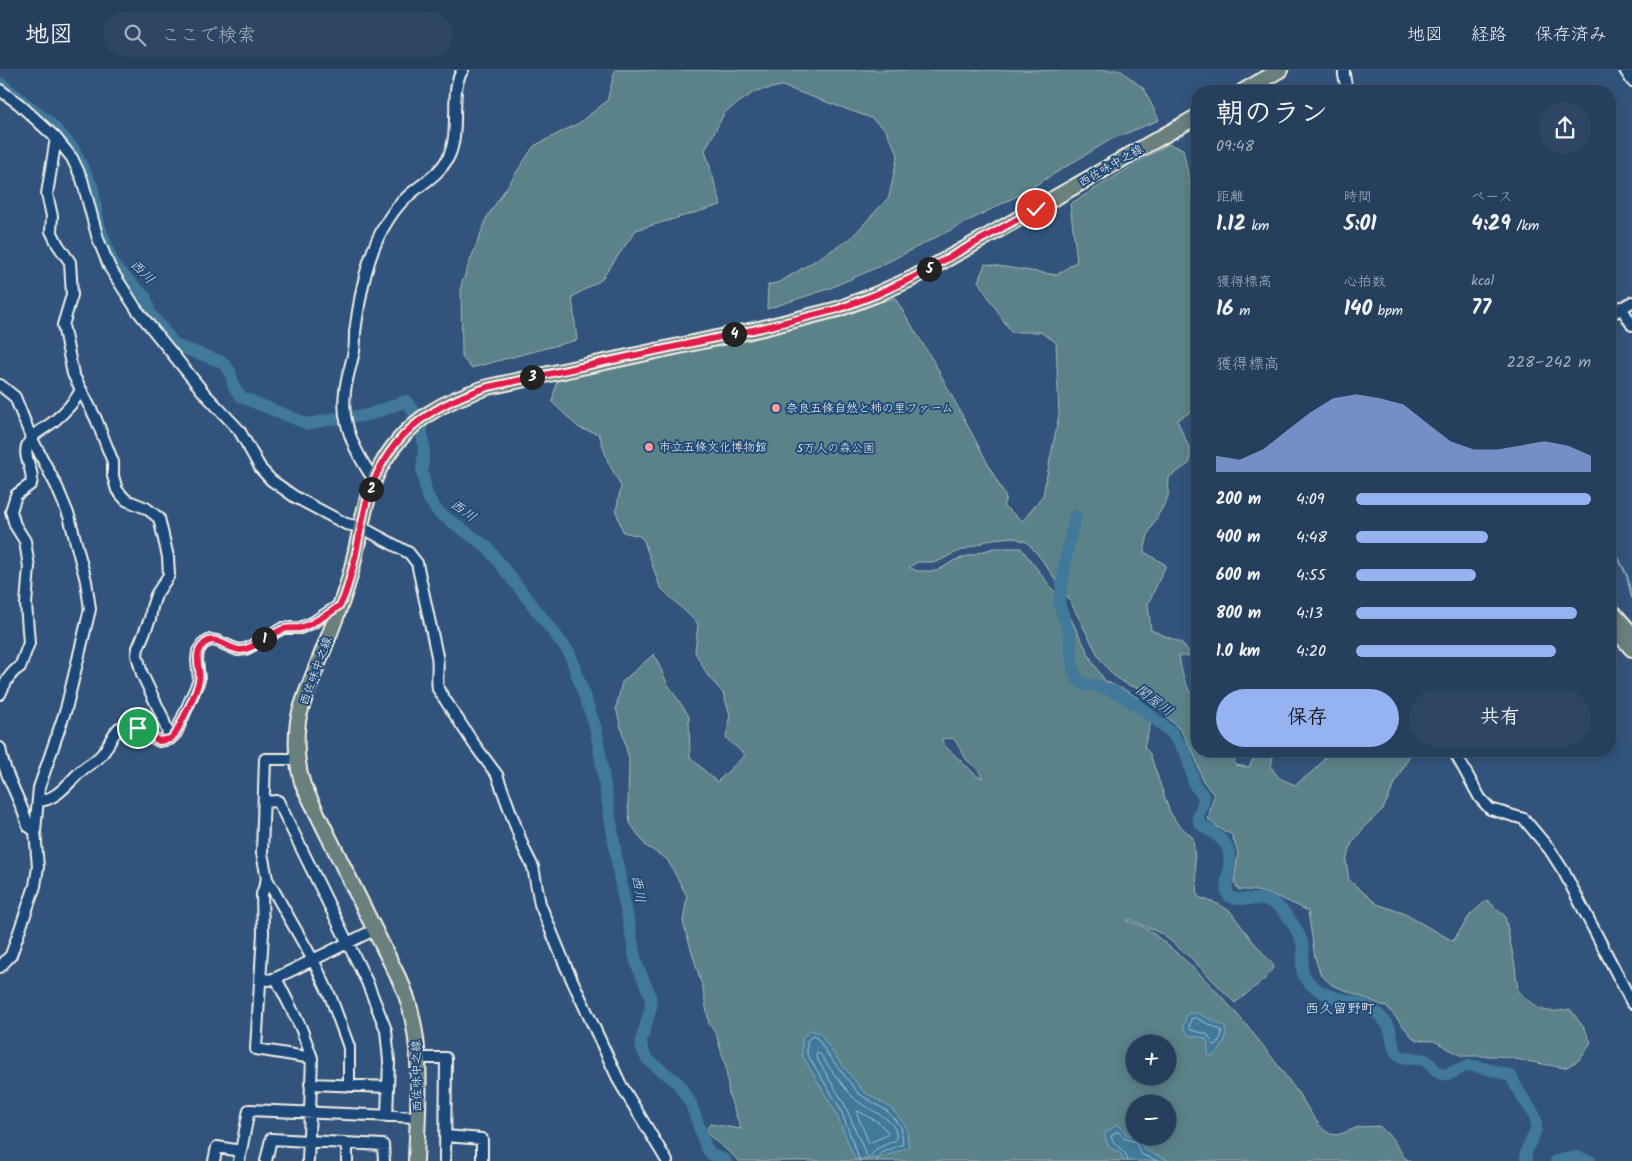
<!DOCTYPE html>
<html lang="ja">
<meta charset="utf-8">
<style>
body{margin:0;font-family:Kalam,"Klee One",sans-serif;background:#2e4663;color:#f1f3f6;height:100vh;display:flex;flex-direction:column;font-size:19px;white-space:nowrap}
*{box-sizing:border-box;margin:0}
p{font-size:16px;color:#a4afbc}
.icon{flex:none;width:28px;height:28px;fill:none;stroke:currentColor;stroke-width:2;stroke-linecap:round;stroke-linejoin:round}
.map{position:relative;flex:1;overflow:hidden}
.drawer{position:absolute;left:1191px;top:15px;width:425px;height:672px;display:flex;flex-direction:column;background:#263f5d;border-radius:20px;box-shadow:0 2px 12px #0003,0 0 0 1px #425872}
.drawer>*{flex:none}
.buttons{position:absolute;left:1126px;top:965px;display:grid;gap:10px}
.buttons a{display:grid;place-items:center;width:50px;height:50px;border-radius:50%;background:#263f5d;box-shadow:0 2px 12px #0003,0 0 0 1px #425872;font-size:25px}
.pin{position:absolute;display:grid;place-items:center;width:42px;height:42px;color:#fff;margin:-21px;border:2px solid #fff;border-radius:50%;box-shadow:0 1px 5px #0007}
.km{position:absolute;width:25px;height:25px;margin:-12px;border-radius:50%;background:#222;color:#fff;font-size:14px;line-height:25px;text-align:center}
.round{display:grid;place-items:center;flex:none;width:52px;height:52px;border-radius:26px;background:#2e4663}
.headline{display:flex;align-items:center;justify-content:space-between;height:85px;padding:0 25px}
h1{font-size:28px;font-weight:700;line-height:38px}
.figures{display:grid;grid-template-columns:repeat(3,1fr);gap:8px;height:85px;padding:5px 25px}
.figures div{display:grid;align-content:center}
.figures b{font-size:21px;font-weight:700}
.figures small{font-size:14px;font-weight:400}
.figures p{font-size:14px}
.chart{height:140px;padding:10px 25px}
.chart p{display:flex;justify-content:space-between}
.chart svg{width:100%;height:90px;margin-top:5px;fill:#95b2f1;opacity:.7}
.primary-button{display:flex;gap:10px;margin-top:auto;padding:10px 25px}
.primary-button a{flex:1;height:58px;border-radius:30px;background:#95b2f1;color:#111;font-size:20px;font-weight:700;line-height:58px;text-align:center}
.primary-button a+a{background:#2e4663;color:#f1f3f6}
ul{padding:0 25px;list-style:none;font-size:16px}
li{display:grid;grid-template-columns:80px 60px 1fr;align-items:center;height:38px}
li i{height:12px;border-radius:6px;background:#95b2f1}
header{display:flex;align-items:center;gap:30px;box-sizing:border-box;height:70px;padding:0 25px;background:#263f5d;border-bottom:1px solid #425872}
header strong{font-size:24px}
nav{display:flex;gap:28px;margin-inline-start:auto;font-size:18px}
.search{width:350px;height:45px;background:#2e4663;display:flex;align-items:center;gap:12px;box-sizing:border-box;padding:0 18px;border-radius:28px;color:#a4afbc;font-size:19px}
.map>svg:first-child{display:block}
</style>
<header>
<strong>地図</strong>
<div class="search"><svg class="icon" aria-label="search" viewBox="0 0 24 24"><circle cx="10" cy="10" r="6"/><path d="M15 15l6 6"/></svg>ここで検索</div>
<nav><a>地図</a><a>経路</a><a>保存済み</a></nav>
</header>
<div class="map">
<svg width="1632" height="1091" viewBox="0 0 1632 1091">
<rect width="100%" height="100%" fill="#32547c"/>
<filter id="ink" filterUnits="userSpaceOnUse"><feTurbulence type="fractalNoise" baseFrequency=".02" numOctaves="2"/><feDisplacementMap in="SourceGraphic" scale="10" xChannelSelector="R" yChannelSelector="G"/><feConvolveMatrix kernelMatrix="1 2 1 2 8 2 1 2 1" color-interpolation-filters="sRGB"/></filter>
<g filter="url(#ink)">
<path fill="#5a8288" stroke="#a7bab8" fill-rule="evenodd" d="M615,0H1120L1144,19L1159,50L1110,70L1019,125L878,197L828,219L767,239L768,215L780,212L850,169L889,127L898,84L885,59L871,48L782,16L756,21L725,42L705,80L721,135L636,160L601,210L572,227L577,270L471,298L462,287L461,215L487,147L534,76L579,53L607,31Z
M1168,74L1183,79L1195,140L1197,138V338L1177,350L1190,380V393L1169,407L1168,427L1148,464L1144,482L1166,495L1148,534L1151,560L1182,573L1192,586H1179C1182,603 1184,617 1197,629L1198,681H1234L1235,695L1249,697L1257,681H1274L1271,697L1279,708L1295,715C1307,706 1322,696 1328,681H1412L1398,707L1383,739L1365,756L1352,773L1346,791L1349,810L1377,834L1403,843L1453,871L1470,845L1487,830L1505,846L1515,896L1518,921C1537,939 1542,945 1570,939L1584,958L1591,972L1579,990L1565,998L1499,986H1462L1434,971L1415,970L1387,937L1332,915L1321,905L1315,888L1308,841C1286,830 1264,819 1239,820L1234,813L1238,783L1232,765L1217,757L1208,749L1214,725L1203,711L1194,684L1181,661L1138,618L1128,615L1113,605L1100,589L1069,529L1039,486L1027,472L1012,467L992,469L952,484L937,492H918L909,497L917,501H937L955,490L994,478H1021L1063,533L1092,591L1105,611L1125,620L1138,628L1151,652L1144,677L1150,684L1169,740L1176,752L1193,768L1198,827L1218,834L1230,841L1251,869L1274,896L1266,908L1235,933L1191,888L1162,864L1130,849L1126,851C1143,853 1159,868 1171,878C1220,919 1261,971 1298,1023C1306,1033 1318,1060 1331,1064C1341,1067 1349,1059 1360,1057C1366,1056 1372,1057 1379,1056L1391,1067L1405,1088L1410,1091H738C729,1079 714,1073 706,1061L710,1054L741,1059L729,1025L726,997L716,964L709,954L703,919L683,852L687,826L667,789L646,776L630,753L628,735L629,689L616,638L622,612L654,584L667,613L689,646L690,687L717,712L745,685L726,668L730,644L723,623L708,606L695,582L698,554L660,517L644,471L640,466L623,462L616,441L621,416L608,392L599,364L579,358L552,332L557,310L661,287L748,271L895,228L935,294L1006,428L1003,436L1023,451L1043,425L1059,345L1056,272L1040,262H1011L978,211L985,194L1057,205L1077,191L1070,134ZM953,668C958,674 962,682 966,689C971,695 980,699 982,708L977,706L946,677L941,669ZM1135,974H1168V1006H1135ZM1135,1034H1168V1066H1135Z"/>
<path fill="#41799a" stroke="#89a9b9" d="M1188,943H1197L1225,956C1228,968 1223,979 1213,986L1208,985V973L1205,968L1188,965L1183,956Z
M811,960L820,963L833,983L863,1021L891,1038L906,1056L909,1077C892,1084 875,1091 855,1089L835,1041L802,985V968Z
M1116,1055L1121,1057L1126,1064L1139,1069L1144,1080L1170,1091H1124L1121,1084L1109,1077L1104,1064Z"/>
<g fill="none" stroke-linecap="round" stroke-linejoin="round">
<path stroke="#acc1c9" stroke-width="1" d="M1196,948L1221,960L1222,964L1217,975L1213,974L1207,964L1191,960L1189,956L1191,949Z
M817,983L820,984C830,999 842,1015 854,1028C866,1041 900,1047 896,1070L876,1079L870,1087H867L845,1035L816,987Z
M858,1041L878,1052L888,1062L887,1065L869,1073L857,1044Z
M860,1091L840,1038L807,984V971L812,966L817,968L829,986L859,1024L887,1041L901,1057L903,1074L879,1084L877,1091
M1128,1091C1126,1077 1114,1079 1111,1066L1116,1062H1119L1124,1068L1135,1072L1141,1084L1157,1091"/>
<path stroke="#89a9b9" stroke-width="2" d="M1610,470L1627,506L1632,528"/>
<path stroke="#41799a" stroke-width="12" d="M0,13L50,53L73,78L92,116L99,155L114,196L146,228L150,243L175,275L222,292L230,301L234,317L241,327L308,354L332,349L368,345L406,331L412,339L422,362L424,379L422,401L427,426L438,442L487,477L569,582L596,659L621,816L631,863L634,883L637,895L650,925L651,937L641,971L642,979L647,989L678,1013L691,1034L706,1077L711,1084L726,1091
M1075,446L1066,487L1059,534L1070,565L1073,600L1077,609L1085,615H1094L1115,622L1139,636L1171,662L1186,683L1195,716L1203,725L1204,730L1198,748L1200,754C1208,760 1221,766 1226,775C1236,791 1221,818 1229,826C1238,834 1262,822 1279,837C1289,846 1300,863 1303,876C1305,887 1298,899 1306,909C1326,934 1357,926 1377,943C1381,947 1386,952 1389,957C1393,966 1391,979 1399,985C1407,991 1417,987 1425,990C1432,993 1435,1003 1442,1004C1451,1006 1458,998 1467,996C1476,994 1501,1003 1511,1006C1514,1011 1515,1015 1518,1020C1524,1032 1539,1044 1536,1058C1534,1070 1522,1079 1527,1091
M1556,1091L1577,1087L1590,1091"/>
<g stroke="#f4f1e8" stroke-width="14">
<path id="minor" d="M1344,0V5L1347,21
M1625,0L1632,11
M0,20L19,34L56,68L72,88L82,109L98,169L110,198L137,240L205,324L239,360L261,399L271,410L295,427L346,454L361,457L409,483L417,493L437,586C439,597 436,608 438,619L474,674L497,705L524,779L533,797L540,834L566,897L620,1013L667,1091
M56,68L47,124L52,146L51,161L58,175L70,192L72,225L63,255L73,304L96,349L107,377L113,392V406L117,420L126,430L146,438L159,448L168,487L169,505L156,525L152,537L150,549L138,578L137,585L142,604L162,646L170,669
M1621,237L1632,255
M1610,245L1632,232
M0,315L15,327L31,367L57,417L69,446L86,511L90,539L66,639L39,718L35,761L38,797L35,816L11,885L0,897
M374,410C360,389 349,370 345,345C342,319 349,305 354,281C355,275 355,269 355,262C360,225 367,182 388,150C393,142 400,133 407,127C421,114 439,105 448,88C462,61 448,19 463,0
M0,624C5,614 10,602 20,597L29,573L26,534L29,497L25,471L15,455L11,441L16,425L31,414C35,400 23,390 27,376C32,363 43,360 53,352C64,343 74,333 81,320
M0,678C4,706 21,729 28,756L35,761
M1454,681L1480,728L1490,739L1524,749L1550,780L1564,802L1632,933
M296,689H265L262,783L267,809L313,890L331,928L349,977V1016
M38,731C57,730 68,713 81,701C87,695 97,691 102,684C109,676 111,666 119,658H137L159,671L170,669L176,663L199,610L197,590L198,581L203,574L210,570L217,571L238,580L246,579L283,558H300L312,553L340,535
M264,732L278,731L367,912L386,960L389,991L387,1046
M267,809L262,824L263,863L256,979L312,988
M260,908L269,910L276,908L374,860
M276,908L301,958L312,988L308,1091
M418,988H446L445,1091
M310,1014L388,1017
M446,1066L482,1069V1091
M214,1091L217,1077L241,1081
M239,1091L249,1040L418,1047
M266,1091L271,1069L383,1075L384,1091
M347,1091V1073"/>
</g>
<g stroke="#f4f1e8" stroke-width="18">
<path id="major" d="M1243,21L1280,0
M1610,539L1632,564
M1610,554L1632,579
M416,1091C418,1033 425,972 403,917L303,715C296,693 295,674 298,651C301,634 309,617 315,601C327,570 340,540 349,509C361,469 362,425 385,389C410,349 444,331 488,317L763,258L838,239L875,225L911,209L986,167L1198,46"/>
</g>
<use href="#minor" stroke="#1f4a7a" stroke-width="10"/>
<use href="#major" stroke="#6a807d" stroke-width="14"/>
</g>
</g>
<g fill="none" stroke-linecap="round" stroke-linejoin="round" filter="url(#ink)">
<g stroke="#fff" stroke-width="10">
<path id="route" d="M138,658L159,671L170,669L176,663C183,648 195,627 199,611C202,599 192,586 203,575C215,562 227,580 241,580C254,579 269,565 281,560C287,557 293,559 300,558C309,556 332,542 339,536C345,531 350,506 353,497C358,476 361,455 366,434C384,368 426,337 488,317L762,258L838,239L875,225L912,208L1036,139"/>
</g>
<use href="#route" stroke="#e11d48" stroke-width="6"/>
</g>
<g fill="#ff9aa2" stroke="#1f4a7a" stroke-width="2">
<circle cx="776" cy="338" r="5"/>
<circle cx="649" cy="377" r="5"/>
</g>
<g text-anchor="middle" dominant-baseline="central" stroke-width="4" stroke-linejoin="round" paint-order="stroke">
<g font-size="12" fill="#f4f1e8" stroke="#1f4a7a">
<text transform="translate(1111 96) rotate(-30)">西佐味中之線</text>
<text transform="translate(316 601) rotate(-70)">西佐味中之線</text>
<text transform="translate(417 1006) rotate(-91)">西佐味中之線</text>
</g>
<g font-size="12" fill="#f4f1e8" stroke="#1f4a7a" text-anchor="start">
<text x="786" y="338">奈良五條自然と柿の里ファーム</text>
<text x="659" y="377">市立五條文化博物館</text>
</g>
<g font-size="12" fill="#dde0da" stroke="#1f4a7a">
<text x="836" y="378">5万人の森公園</text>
</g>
<g font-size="14" font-style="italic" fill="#d9dfdc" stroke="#1f4a7a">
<text transform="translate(142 202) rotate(45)">西川</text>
<text transform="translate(463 441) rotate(36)">西川</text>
<text transform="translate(1154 631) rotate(37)">関屋川</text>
<text transform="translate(638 819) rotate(80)">西川</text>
</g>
<g font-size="14" fill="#f4f1e8" stroke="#1f4a7a">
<text x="1340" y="939">西久留野町</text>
</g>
</g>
</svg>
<div class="buttons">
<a>+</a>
<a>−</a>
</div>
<div class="pin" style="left:138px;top:658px;background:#1e9e55"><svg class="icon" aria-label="arrive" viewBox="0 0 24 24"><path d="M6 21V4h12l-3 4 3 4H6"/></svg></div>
<div class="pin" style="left:1036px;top:139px;background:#d93025"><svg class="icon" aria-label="check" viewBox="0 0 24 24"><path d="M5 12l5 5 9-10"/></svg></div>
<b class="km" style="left:264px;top:569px">1</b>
<b class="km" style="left:371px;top:419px">2</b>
<b class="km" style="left:532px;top:307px">3</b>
<b class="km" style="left:734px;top:264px">4</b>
<b class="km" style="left:929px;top:199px">5</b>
<section class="drawer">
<div class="headline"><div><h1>朝のラン</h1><p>09:48</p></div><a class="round"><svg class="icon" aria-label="share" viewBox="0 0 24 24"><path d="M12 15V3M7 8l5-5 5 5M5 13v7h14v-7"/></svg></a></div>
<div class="figures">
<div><p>距離</p><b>1.12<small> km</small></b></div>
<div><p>時間</p><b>5:01</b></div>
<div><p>ペース</p><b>4:29<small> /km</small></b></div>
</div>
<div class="figures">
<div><p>獲得標高</p><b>16<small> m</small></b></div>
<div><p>心拍数</p><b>140<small> bpm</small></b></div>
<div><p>kcal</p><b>77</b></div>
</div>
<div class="chart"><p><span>獲得標高</span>228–242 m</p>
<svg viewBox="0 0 160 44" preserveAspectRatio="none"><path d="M0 44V36L10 38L20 33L30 24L40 15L50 8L60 6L70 8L80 11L90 20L100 29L110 33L120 33L130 31L140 29L150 31L160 36V44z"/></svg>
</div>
<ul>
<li><b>200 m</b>4:09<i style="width:100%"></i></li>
<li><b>400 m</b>4:48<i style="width:56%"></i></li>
<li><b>600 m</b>4:55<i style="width:51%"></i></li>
<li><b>800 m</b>4:13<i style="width:94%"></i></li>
<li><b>1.0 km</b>4:20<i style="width:85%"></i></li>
</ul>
<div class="primary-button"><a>保存</a><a>共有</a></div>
</section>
</div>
